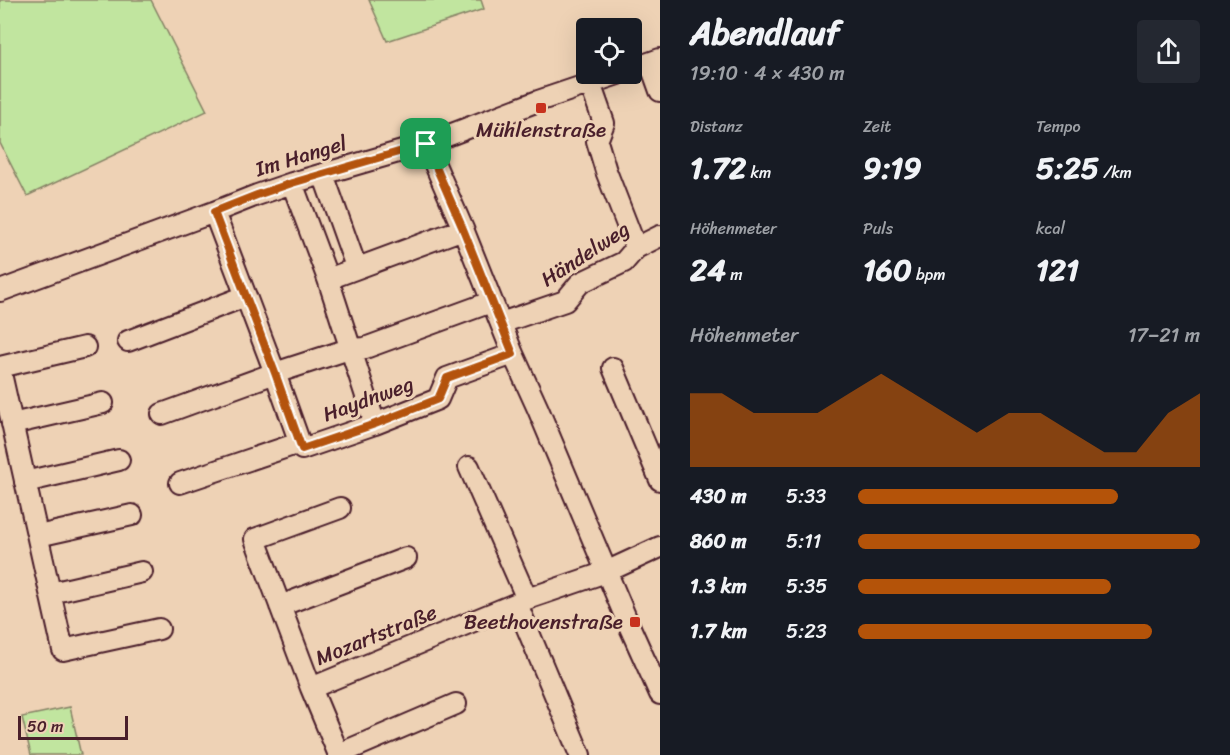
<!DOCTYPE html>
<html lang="de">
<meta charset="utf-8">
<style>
body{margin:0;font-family:Sriracha,sans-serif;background:#242831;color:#f1f3f6;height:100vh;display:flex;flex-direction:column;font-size:22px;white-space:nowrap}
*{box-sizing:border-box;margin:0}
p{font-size:20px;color:#9ea1a6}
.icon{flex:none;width:33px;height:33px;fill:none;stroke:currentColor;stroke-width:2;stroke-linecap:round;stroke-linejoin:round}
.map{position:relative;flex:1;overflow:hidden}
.drawer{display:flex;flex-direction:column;background:#171b24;width:570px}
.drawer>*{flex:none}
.controls{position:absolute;left:576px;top:18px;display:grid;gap:12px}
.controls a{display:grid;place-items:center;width:66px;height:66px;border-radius:6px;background:#171b24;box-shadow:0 6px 24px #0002;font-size:30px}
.scale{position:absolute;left:18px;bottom:15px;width:110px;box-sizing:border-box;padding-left:6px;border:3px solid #4a1f2b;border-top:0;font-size:16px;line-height:21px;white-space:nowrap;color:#4a1f2b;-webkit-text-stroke:4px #eed2b5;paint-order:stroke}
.pin{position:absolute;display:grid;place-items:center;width:51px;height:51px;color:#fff;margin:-26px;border-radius:12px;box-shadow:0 3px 9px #0006}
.round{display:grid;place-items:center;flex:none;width:63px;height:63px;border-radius:6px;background:#242831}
.head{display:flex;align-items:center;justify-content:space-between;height:102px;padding:0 30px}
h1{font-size:33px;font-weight:700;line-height:45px}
.stats{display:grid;grid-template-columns:repeat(3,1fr);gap:9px;height:102px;padding:6px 30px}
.stats div{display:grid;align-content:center}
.stats b{font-size:30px;font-weight:700}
.stats small{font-size:16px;font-weight:400}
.stats p{font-size:16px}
.chart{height:168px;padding:12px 30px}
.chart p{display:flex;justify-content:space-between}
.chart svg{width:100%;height:108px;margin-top:6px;fill:#b45309;opacity:.7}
ul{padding:0 30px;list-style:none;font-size:20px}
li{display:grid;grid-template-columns:96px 72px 1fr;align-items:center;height:45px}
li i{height:15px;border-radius:8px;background:#b45309}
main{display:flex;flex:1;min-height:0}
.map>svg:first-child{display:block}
</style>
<main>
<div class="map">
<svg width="660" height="755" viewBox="0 0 660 755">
<rect width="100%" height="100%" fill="#eed2b5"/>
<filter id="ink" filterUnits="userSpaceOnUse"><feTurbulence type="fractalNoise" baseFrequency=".0167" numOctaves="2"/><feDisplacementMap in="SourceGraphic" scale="12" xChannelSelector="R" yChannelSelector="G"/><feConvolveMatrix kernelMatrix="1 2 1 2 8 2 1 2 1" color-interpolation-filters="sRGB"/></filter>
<g filter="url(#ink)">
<path fill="#c1e59f" stroke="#868265" stroke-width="1.5" d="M0,0H151L207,111L27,196L0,143Z
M369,0H481L484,9L387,41Z
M70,707L81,755H31L22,717Z"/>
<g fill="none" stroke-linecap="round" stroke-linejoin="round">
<g stroke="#4a1f2b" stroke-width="24">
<path id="minor" d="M650,63L660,91
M632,69L660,59
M590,83L604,123L597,141L606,171L636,248
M426,144L463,229L513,354L538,409L628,623L660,694
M323,174L354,261
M292,183L328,279L375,424
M214,212L275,373L302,449L375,424L438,399L447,378L513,354
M328,279L463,229
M0,291L214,212L257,195L292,183L426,144L538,101L618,74
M501,323L565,301L580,283L624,262L636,248L660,236
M128,341L246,296
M0,367L85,347
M613,368L660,480
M0,369L63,650L159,629
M162,414L275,373L349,349L365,348L491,302
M12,424L103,403
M469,467L527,599
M25,482L119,460
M180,483L299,443
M38,536L132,515
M51,593L142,572
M517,604L580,755
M280,606L406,558
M311,688L255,539L340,508
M339,754L456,704
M339,755L311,688L527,599L606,572L660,547"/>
</g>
<use href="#minor" stroke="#eed2b5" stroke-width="20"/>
</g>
</g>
<g fill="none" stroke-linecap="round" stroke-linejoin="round" filter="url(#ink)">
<g stroke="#fff" stroke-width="12">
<path id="route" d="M426,144L463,229L513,354L447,378L438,399L375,424L302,449L275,373L214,212L257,195L292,183Z"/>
</g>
<use href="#route" stroke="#b45309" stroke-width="8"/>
</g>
<g fill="#c8321e" stroke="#eed2b5" stroke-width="2">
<rect x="535" y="102" width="12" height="12" rx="3"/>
<rect x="629" y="616" width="12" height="12" rx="3"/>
</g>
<g text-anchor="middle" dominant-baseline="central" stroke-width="6" stroke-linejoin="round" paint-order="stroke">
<g font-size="21" fill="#4a1f2b" stroke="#eed2b5">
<text x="541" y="130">Mühlenstraße</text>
<text x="623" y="622" text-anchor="end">Beethovenstraße</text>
</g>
<g font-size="21" fill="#4a1f2b" stroke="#eed2b5">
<text transform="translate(301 156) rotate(-17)">Im Hangel</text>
<text transform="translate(585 254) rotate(-33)">Händelweg</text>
<text transform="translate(368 399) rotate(-20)">Haydnweg</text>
<text transform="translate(376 635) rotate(-22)">Mozartstraße</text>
</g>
</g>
</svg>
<div class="controls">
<a><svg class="icon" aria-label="locate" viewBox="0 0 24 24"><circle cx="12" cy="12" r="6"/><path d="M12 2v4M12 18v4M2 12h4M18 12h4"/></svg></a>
</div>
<div class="scale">50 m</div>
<div class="pin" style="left:426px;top:144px;background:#1e9e55"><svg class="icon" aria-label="arrive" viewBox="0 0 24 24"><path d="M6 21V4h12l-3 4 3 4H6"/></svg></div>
</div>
<section class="drawer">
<div class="head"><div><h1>Abendlauf</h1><p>19:10 · 4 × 430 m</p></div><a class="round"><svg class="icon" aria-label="share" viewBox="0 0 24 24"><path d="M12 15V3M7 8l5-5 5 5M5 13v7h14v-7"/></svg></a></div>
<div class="stats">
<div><p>Distanz</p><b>1.72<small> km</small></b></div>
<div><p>Zeit</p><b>9:19</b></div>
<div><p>Tempo</p><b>5:25<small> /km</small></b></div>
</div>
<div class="stats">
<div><p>Höhenmeter</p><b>24<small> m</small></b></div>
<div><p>Puls</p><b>160<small> bpm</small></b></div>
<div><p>kcal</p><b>121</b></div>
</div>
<div class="chart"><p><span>Höhenmeter</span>17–21 m</p>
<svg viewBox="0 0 160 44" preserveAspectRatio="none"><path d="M0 44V14L10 14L20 22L30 22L40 22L50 14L60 6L70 14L80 22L90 30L100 22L110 22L120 30L130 38L140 38L150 22L160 14V44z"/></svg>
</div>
<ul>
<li><b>430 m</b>5:33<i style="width:76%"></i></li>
<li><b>860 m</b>5:11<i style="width:100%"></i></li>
<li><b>1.3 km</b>5:35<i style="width:74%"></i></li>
<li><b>1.7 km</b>5:23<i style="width:86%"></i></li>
</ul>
</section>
</main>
